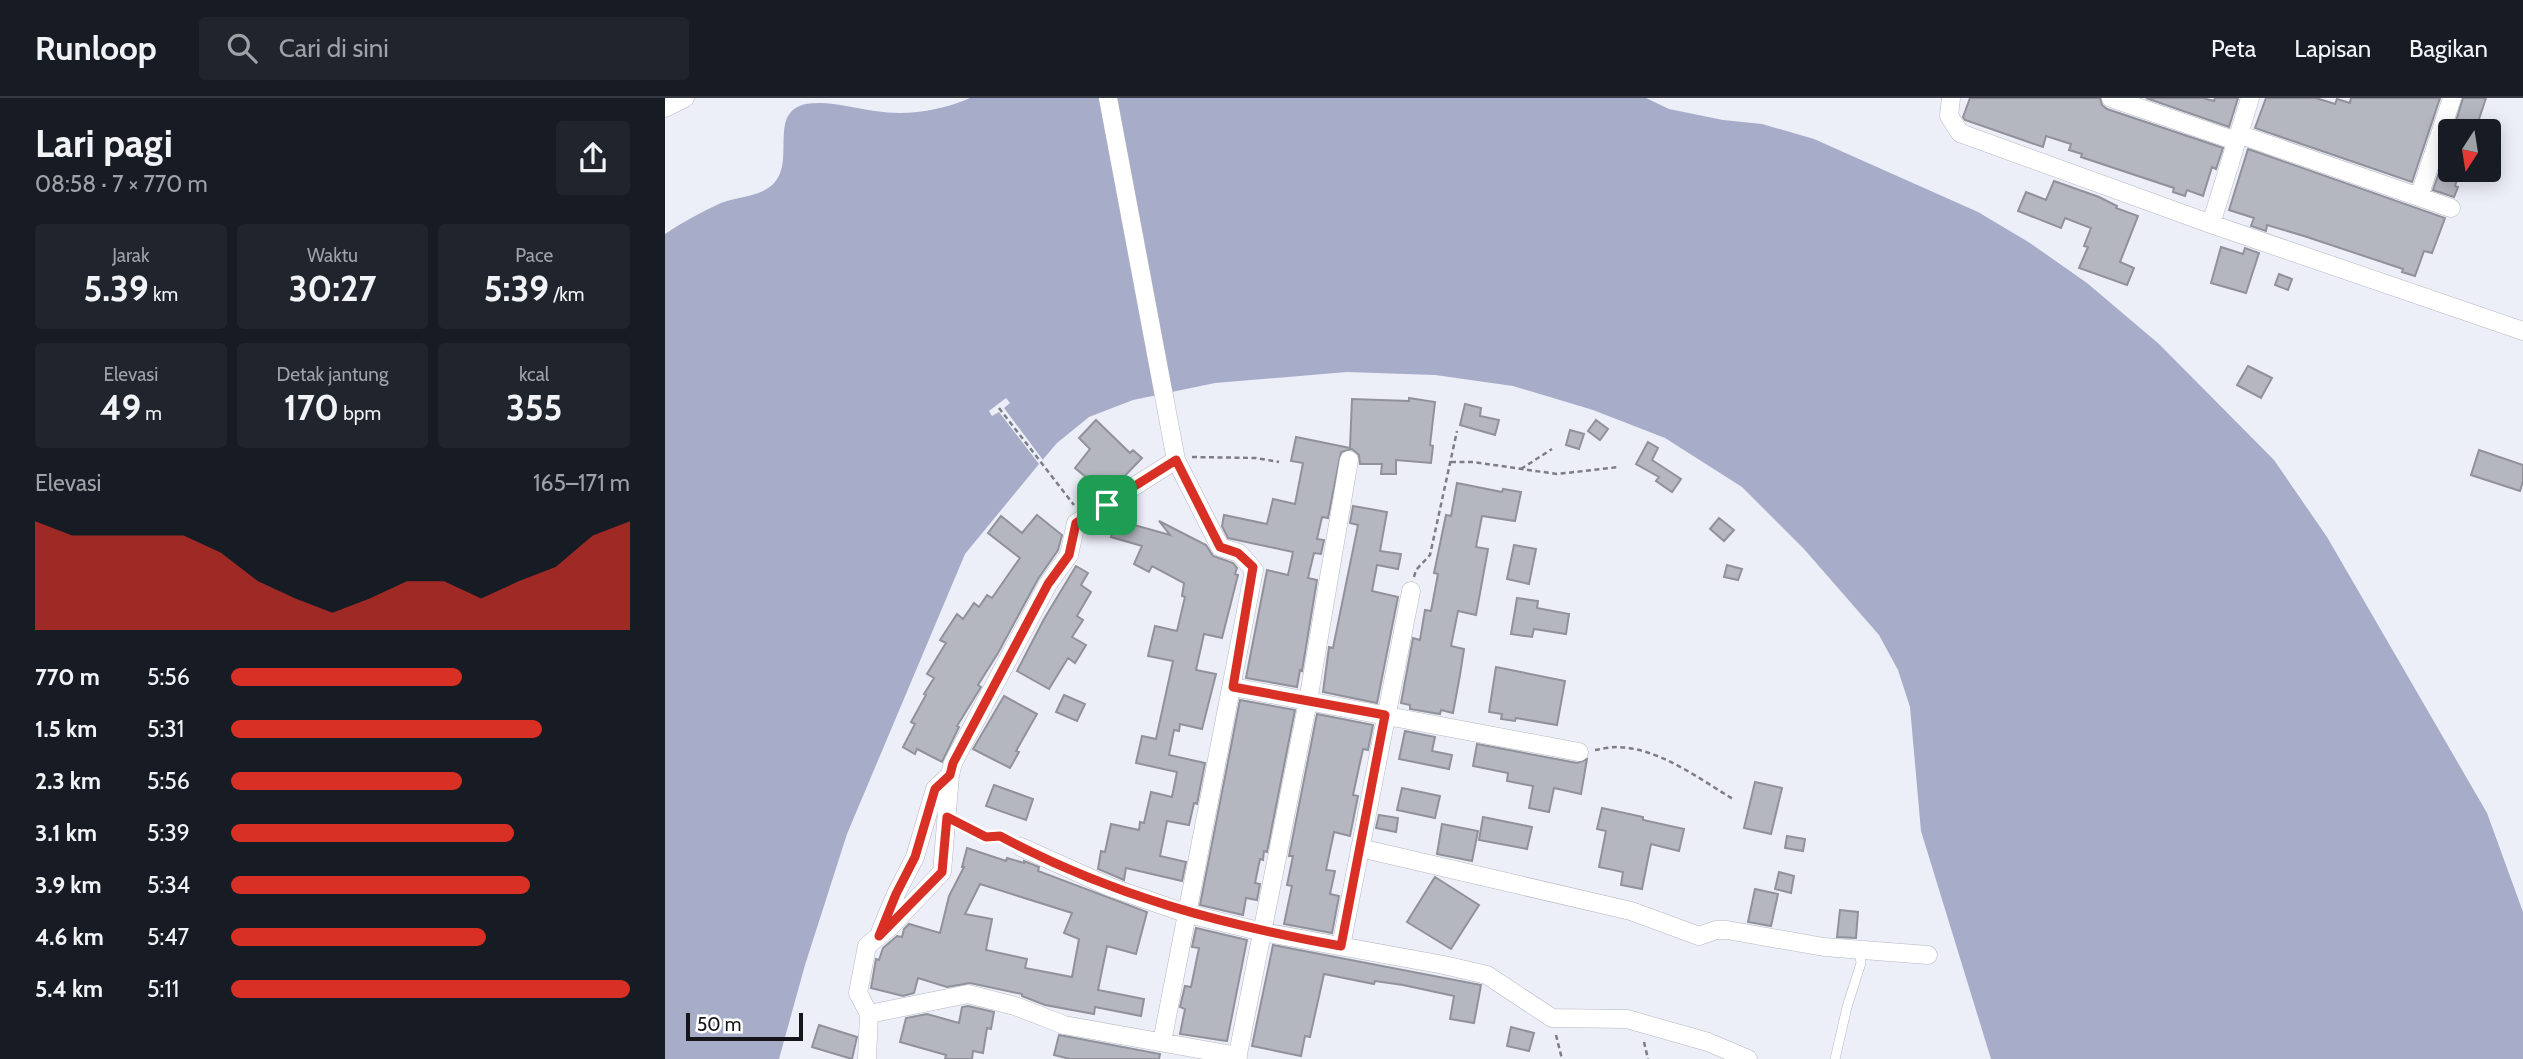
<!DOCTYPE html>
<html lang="id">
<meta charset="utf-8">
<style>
body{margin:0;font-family:Cabin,sans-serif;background:#20242c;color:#f1f3f6;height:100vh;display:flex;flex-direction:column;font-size:26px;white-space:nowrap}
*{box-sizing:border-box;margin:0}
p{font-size:23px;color:#9ea1a6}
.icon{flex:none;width:38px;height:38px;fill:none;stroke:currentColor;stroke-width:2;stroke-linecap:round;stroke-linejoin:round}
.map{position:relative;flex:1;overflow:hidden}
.sheet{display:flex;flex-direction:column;background:#171b24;width:665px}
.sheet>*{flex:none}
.needle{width:46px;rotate:192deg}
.buttons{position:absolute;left:1773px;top:21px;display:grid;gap:14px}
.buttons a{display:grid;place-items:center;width:63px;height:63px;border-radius:7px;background:#171b24;box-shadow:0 4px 18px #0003;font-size:35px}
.scale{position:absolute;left:21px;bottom:18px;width:117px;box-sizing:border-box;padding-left:7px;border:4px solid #16161a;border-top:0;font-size:19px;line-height:24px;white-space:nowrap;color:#16161a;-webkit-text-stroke:5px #fff;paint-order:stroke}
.pin{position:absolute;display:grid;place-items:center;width:60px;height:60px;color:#fff;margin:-30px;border-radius:14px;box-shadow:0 4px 10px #0006}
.round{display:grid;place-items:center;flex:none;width:74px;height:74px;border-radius:7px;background:#20242c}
.head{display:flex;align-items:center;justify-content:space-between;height:119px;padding:0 35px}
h1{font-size:38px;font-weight:700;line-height:52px}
.metrics{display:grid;grid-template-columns:repeat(3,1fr);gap:10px;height:119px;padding:7px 35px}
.metrics div{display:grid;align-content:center;border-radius:7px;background:#20242c;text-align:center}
.metrics b{font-size:35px;font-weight:700}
.metrics small{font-size:19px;font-weight:400}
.metrics p{font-size:19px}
.chart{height:196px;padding:14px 35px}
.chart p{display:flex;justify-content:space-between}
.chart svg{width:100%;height:126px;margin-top:7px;fill:#d93025;opacity:.7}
ul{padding:0 35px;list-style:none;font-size:23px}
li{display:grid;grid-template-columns:112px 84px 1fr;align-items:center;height:52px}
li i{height:18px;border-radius:9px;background:#d93025}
header{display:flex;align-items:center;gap:42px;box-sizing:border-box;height:98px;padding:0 35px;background:#171b24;border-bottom:2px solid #363941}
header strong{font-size:33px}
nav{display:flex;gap:38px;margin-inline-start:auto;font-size:24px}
.search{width:490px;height:63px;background:#20242c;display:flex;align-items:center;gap:18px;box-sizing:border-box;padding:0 24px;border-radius:7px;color:#9ea1a6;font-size:26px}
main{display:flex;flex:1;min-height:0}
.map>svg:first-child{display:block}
</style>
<header>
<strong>Runloop</strong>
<div class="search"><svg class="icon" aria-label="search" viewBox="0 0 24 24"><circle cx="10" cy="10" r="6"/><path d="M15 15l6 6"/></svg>Cari di sini</div>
<nav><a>Peta</a><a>Lapisan</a><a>Bagikan</a></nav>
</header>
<main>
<section class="sheet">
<div class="head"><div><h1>Lari pagi</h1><p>08:58 · 7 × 770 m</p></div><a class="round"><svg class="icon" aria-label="share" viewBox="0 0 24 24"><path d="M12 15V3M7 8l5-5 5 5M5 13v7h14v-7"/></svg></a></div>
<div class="metrics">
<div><p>Jarak</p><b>5.39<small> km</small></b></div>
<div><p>Waktu</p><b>30:27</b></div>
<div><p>Pace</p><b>5:39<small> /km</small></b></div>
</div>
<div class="metrics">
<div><p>Elevasi</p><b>49<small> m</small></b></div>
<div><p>Detak jantung</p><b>170<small> bpm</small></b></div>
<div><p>kcal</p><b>355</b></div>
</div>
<div class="chart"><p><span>Elevasi</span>165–171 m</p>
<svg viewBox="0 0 160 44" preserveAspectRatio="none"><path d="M0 44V6L10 11L20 11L30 11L40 11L50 17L60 27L70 33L80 38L90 33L100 27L110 27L120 33L130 27L140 22L150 11L160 6V44z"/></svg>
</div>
<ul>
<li><b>770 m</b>5:56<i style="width:58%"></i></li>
<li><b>1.5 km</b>5:31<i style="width:78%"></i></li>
<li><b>2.3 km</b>5:56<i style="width:58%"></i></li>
<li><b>3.1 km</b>5:39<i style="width:71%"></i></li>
<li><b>3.9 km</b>5:34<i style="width:75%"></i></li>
<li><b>4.6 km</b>5:47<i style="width:64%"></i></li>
<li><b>5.4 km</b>5:11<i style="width:100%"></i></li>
</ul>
</section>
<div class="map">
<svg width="1858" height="961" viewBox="0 0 1858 961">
<rect width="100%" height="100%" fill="#eceef8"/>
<path fill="#a7acc9" d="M305,0H981L1004,11L1058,22L1097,26L1149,41L1313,114L1365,145L1422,185L1494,246L1609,362L1662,439L1822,715L1858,814V961H1326L1256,733L1245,609L1233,572L1214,537L1139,451L1077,389L1000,340L928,312L848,288L770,277L682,274L550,285L468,302L424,319L392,345L374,366L300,456L182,736L140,867L114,961H0V136C18,124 36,114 56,105C74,98 97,99 110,84C130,61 103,14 141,6C164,2 188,10 210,13C242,18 275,13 305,0Z"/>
<path fill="#eceef8" d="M341,300L345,305L339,310L378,362L374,366L334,314L327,318L324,313Z"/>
<path fill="#b5b7c0" stroke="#90919a" stroke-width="2" fill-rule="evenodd" d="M1305,0H1435L1437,7L1442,11L1558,50L1551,71L1547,69L1538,98L1522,92L1520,98L1508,94L1509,90L1416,59L1417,56L1404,52L1406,46L1381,38L1378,49L1300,22L1298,19Z
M1481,0H1538L1549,3L1550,0H1573L1564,29Z
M1601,0H1651L1670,6L1672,1L1685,5L1686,0H1775L1747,84L1590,30Z
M1798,0H1821L1810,33H1788Z
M1785,42V72H1795L1790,88L1793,89L1789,99L1768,92Z
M1583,51L1780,120L1767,155L1759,153L1750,178L1737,174L1738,171L1639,138L1602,127L1601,133L1586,128L1589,120L1564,112Z
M1389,83L1434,99L1452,108L1451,110L1473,118L1455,164L1469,170L1462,187L1414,170L1423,149L1419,148L1426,130L1400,120L1396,130L1353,113L1361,94L1381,102Z
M1556,149L1578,156L1580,150L1594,155L1581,195L1546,185Z
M1614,176L1627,181L1623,192L1610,187Z
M1583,268L1607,280L1596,300L1572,287Z
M744,300L770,304L765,347L768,348L766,365L731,362V376H716L717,366H695L694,357L687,351L676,354L663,420L657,419L652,441L659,442L656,456L649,455L643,480L652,482L637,573L635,572L632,589L581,580L602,472L623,477L628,454L563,440L557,428L559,417L602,426L608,401L630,406L638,365L626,363L631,339L685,350L687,301L744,303Z
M800,306L816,310L815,318L834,322L830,337L795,327Z
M431,322L465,355L468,352L477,360L453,385L439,394L410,370L425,351L414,340Z
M931,322L943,331L935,342L923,333Z
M905,332L919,336L914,351L901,347Z
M983,344L993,350L987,362L1016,381L1007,394L991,383L994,379L971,366Z
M1814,352L1858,367V383L1855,393L1806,377Z
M792,385L837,394L838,391L856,394L850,423L817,418L811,449L823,451L811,517L793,513L786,548L799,551L795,577L788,615L776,612L775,616L745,611V607L736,605L748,540L755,542L760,512L766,513L773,476L769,475L781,417L786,418Z
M688,408L722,414L715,453L736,456L733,471L712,467L707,493L733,499L712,605L658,594L664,549L668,550L693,427L685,425Z
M372,417L397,437L393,452L373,481L333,555L313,587L316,589L292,628L294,629L277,664L252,651L250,656L238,649L250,626L246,624L261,597L259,596L269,580L262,576L281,545L275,542L292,516L298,521L309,505L314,509L322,497L327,500L355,460L323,435L336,418L357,435Z
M1054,420L1069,432L1059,443L1045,431Z
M451,422L505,437L494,423L541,447L548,458L568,465L572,470L570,476L573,477L557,540L539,536L531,572L551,576L537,631L515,626L514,633L509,632L504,657L540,665L532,706L529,705L524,727L502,723L495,758L521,764L517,783L461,770L459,782L433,771L436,753L440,754L446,726L474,732L475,724L479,725L486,694L507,699L512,674L471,665L477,638L491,641L508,563L483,558L490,528L512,533L520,499L517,498L519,485L487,468L484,474L469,466L477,448L446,439Z
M849,447L871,451L864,486L842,481Z
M1062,467L1077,471L1073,482L1059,479Z
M411,468L423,475L416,487L426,494L412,518L418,522L407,539L421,547L410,565L403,560L384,591L352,573L379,521Z
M852,500L873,503L872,510L904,516L901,536L869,531L867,539L846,536Z
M831,569L900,583L892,627L851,620L850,623L836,621L837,616L824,614Z
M399,597L420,606L412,623L391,614Z
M339,598L372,616L351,653L354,654L345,670L308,651Z
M575,602L630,612L602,754L599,753L598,762L595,761L590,785L595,786L592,802L581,800L578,817L535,807Z
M652,616L708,627L703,652L698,651L688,697L693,698L685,738L669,734L661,772L670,773L665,796L674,798L667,835L619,826L627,788L622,787L628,758H624Z
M740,633L770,639L767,653L787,657L784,671L734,661Z
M812,646L912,665L922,661L916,696L889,690L884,714L864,710L868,688L842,683L843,675L808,668Z
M1090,684L1117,690L1106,736L1079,730Z
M329,687L368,701L361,722L321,708Z
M737,690L775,698L770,720L732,712Z
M937,710L978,719V722L1019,731L1014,753L986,746L977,791L956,787L958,774L934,769L941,733L932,731Z
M714,717L733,720L731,734L711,730Z
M818,719L867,729L862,751L814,742Z
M777,726L813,733L807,763L772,756Z
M1122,738L1140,741L1138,753L1120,750Z
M302,750L341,763L342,760L359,765V763L374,769L373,773L482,814L471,856L442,848L433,892L479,901L476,918L430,909L429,916L380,907L357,898V896L305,885L282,889L253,880L249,895L238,898L206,890L211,861L214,862L218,850L232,838L237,839L239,831L244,826L275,835L284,798L299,769H297ZM315,786L407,815L399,835L414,841L407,879L360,870L362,861L321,852L327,821L300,816Z
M1114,774L1129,778L1126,795L1110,791Z
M770,779L814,807L786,851L742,824Z
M1090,791L1113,796L1106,828L1083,824Z
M1175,812L1193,814L1191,840L1172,839Z
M531,830L582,842L562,943L515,936L520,911L515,909L520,888L526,889L534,850L527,849Z
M608,847L816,887L809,925L785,921L789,898L738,887L710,883L709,886L659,876L645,939L640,938L636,958L587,948Z
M303,908L329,914L326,931L322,930L318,955L308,953L307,961H280L281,957L235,944L241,920L262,916L294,925L297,909Z
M154,927L192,939L187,961L147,949Z
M846,929L869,935L864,953L842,948Z
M394,937L495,956L494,961H405L389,957Z"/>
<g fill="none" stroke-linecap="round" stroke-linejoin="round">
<g stroke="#b6b7c1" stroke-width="10">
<path id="lane" d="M1170,961L1182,909L1196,865L1194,853"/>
</g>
<g stroke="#b6b7c1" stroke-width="19">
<path id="street" d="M1286,0L1284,18L1295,35L1546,126L1858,233
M1446,0L1571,43
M0,10L20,0
M1573,36L1786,110
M1754,99L1787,0
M1546,126L1585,0
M568,589L914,654
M356,749L445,789L523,816L598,834L779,867L822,877L887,920L962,921L1043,944L1083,961
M695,750L966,813L1034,838L1051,832H1062L1159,849L1263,857
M216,832L231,796L250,759L270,691L285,677
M676,848L746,493
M204,916L303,896L350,908L399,927L573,958
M497,944L589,472L574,455L555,449L511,362
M202,961L204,916L193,895L202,848L225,829L277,774L285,677L288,665L383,486L404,457L411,425L511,362L443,0
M572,961L643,603L684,362"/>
</g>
<path stroke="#7d7e85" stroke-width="2.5" stroke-dasharray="5 3.5" stroke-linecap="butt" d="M334,310L409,407
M527,359L591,360L614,364
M786,364H808L892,376L954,369
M856,371L887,351
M749,479L751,472L765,457L792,333
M930,652C937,651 945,649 952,649C994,650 1033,680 1068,701
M296,726L322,739L335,738L341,741
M891,937L897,961
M979,944L983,961"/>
<use href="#lane" stroke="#fff" stroke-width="9"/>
<use href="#street" stroke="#fff" stroke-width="18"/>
</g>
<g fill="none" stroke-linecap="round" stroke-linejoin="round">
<g stroke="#fff" stroke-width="14">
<path id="route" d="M511,362L555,449L573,455L588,469L568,589L720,617L676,848C554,826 445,797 335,738L321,739L282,719L277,774L214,838L231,796L250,759L270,691L285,677L288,665L383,486L404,457L411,425Z"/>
</g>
<use href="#route" stroke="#d93025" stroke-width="9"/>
</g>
</svg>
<div class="buttons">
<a><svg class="needle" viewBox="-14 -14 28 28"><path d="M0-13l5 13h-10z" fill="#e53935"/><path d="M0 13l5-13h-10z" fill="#9ea1a6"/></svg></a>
</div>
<div class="scale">50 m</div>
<div class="pin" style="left:442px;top:407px;background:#1e9e55"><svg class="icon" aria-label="arrive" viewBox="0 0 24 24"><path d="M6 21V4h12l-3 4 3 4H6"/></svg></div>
</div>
</main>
